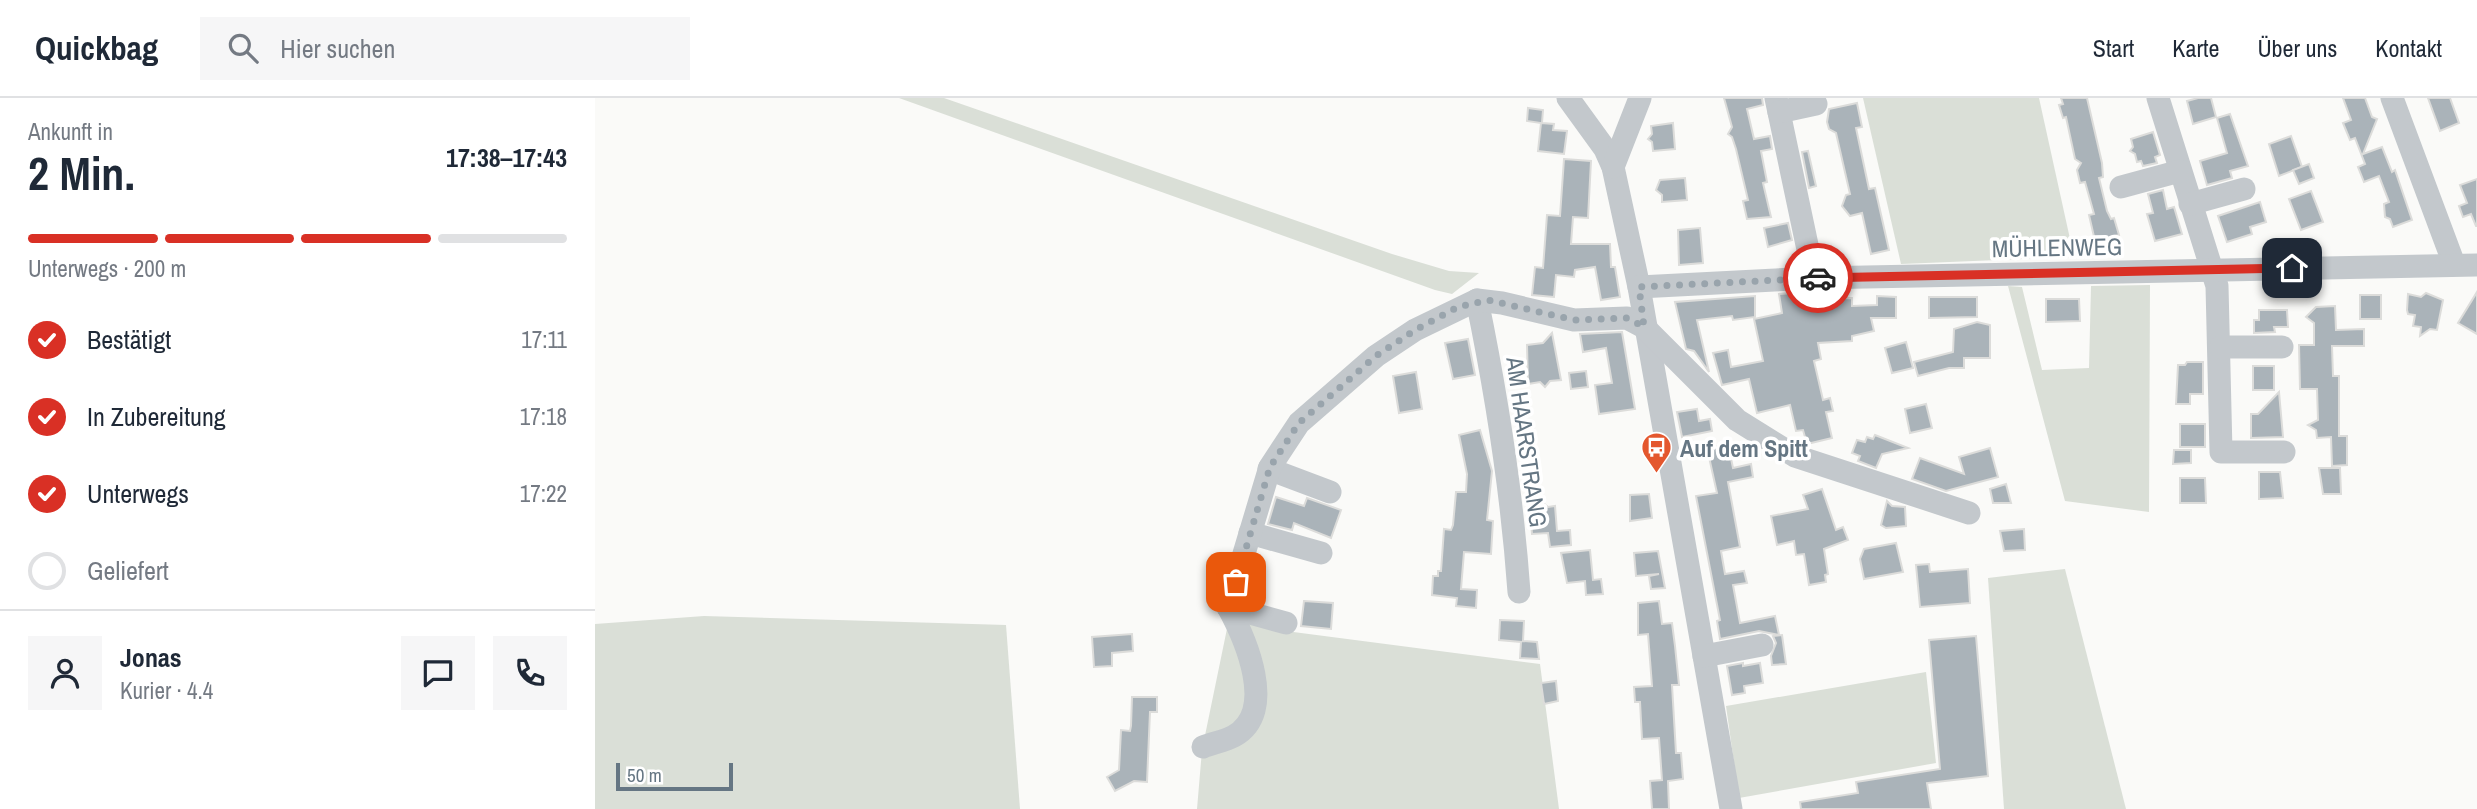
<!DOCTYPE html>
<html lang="de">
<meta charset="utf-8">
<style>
:root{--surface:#fff;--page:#f6f6f7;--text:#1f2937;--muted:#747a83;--line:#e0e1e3;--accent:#d93025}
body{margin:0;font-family:"Archivo Narrow",sans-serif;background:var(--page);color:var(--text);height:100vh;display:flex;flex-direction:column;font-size:26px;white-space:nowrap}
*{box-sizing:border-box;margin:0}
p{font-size:23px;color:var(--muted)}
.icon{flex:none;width:38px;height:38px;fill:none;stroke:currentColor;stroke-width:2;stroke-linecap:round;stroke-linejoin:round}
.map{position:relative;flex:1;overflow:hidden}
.details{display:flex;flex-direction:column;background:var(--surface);width:595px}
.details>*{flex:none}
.scale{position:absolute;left:21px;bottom:18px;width:117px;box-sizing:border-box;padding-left:7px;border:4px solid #657683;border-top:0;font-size:19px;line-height:24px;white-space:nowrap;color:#657683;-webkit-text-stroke:5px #fff;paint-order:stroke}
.pin{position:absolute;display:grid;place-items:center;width:60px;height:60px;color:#fff;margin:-30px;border-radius:14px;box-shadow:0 4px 10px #0006}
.courier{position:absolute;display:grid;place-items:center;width:70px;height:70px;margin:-35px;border:5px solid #d93025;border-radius:50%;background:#fff;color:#222;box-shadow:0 2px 9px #0007}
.summary em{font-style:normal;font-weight:700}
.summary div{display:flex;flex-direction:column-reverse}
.summary{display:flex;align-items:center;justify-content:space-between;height:119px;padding:0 28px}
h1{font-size:46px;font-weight:700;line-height:52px}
.bar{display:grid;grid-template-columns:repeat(4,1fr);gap:10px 7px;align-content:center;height:84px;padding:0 28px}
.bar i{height:9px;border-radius:5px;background:var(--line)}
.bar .current{background:var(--accent)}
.bar p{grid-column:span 4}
.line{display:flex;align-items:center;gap:18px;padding:0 28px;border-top:2px solid var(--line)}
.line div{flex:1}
.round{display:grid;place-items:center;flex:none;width:74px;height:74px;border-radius:0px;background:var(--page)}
ol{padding:0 28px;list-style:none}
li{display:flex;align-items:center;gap:21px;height:77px}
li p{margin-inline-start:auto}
li .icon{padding:7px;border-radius:50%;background:var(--accent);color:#fff;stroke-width:4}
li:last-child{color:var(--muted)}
li i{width:38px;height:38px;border:4px solid var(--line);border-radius:50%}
header{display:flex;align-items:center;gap:42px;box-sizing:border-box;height:98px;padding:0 35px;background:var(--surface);border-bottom:2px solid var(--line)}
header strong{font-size:33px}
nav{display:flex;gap:38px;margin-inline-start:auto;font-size:24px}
.search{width:490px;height:63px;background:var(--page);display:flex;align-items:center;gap:18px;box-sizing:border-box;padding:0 24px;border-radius:0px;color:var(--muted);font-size:26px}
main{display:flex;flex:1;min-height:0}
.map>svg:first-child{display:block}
.green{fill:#dadfd7}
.building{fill:#aab3b9;stroke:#dcdcda;stroke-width:2}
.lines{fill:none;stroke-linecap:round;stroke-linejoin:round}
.minor{stroke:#c3c8cc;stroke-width:23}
.done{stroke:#99a4ac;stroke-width:7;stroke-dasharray:0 12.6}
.route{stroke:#d93025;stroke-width:9}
.labels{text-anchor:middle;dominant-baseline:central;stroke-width:7;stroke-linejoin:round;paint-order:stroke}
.street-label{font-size:24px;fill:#657683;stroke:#fff}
.poi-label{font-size:24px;font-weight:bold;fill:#657683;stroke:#fff;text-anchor:start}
</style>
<header>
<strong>Quickbag</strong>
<div class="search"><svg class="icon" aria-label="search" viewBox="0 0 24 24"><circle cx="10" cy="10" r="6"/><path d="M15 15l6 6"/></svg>Hier suchen</div>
<nav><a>Start</a><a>Karte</a><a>Über uns</a><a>Kontakt</a></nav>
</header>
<main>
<section class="details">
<div class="summary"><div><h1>2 Min.</h1><p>Ankunft in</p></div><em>17:38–17:43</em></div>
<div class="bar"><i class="current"></i><i class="current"></i><i class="current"></i><i></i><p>Unterwegs · 200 m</p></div>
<ol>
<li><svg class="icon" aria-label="check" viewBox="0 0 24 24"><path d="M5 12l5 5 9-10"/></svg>Bestätigt<p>17:11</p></li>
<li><svg class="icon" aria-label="check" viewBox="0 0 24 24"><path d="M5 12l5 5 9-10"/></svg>In Zubereitung<p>17:18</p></li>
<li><svg class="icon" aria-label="check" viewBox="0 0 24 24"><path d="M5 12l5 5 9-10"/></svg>Unterwegs<p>17:22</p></li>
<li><i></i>Geliefert</li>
</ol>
<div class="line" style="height:126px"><a class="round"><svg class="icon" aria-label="person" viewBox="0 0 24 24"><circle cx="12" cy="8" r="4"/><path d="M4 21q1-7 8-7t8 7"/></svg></a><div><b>Jonas</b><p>Kurier · 4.4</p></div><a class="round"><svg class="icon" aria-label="chat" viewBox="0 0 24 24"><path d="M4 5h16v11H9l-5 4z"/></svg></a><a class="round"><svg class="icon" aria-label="phone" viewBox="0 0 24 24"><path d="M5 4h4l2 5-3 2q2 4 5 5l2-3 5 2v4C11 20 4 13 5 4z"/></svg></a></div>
</section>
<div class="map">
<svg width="1882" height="711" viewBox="0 0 1882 711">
<rect width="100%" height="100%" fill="#fafaf8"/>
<g class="green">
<path d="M304,0h45l448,156 57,17 30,2 -27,21 -17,-4z"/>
<path d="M1268,0h176l35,159 -173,7z"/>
<path d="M1555,187l-1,227 -84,-11 -57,-215 14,1 20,83 47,-2 2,-82z"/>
<path d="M1470,471l61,240h-122l-16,-231z"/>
<path d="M109,518l302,9 14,184h-425v-185z"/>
<path d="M634,521l49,11 262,34 19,145h-362l5,-59z"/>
<path d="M1331,574l10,91 -197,35 -13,-92z"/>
</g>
<g class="building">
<path d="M1129,0h38l1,7 -16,4 7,30 16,-3 2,13 -11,2 6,31 -4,1 8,34 -24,2 -4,-18 5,-1 -12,-51 -4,-12 -4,-3 4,-7z"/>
<path d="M1466,0h26l15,65 1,14 -4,1 8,33 4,8 3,-1 5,17 -24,6 -6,-26 5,-1 -9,-32 -5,1 -3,-13 4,-7 -6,-4 -9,-42 -3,1 -4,-13 4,-1z"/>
<path d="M1603,0h13l5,19 -23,7 -6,-23z"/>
<path d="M1748,0h22l7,19 5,2 -14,35 19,-7 10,25 3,-2 17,50 -19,7 -3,-8 -5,-2 -1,-13 5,-2 -10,-26 -15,6 -6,-15 7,-3 -10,-26 -5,2 -7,-17 8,-3z"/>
<path d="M1833,0h22l9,25 -19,8z"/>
<path d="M1262,5l5,24 -6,1 13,61 6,-1 14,62 -18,4 -9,-41 -12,3 -8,-10 4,-11 4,-1 -14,-61 -7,-4 -2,-7 2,-13z"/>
<path d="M933,10l15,2 -1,13 12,1 -1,6 14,1 -3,23 -26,-3 3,-28 -14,-2z"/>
<path d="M1635,16l18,52 -18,5 2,7 -25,7 -7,-24 27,-8 -10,-35z"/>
<path d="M1078,25l2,26 -22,2 -1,-9 -4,-3 4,-5 -1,-8z"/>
<path d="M1558,34l7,23 -5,2 2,6 -14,3 -2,-5 -4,1 -2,-8 -5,-3 3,-4 -2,-8z"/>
<path d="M1696,38l11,31 -23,9 -10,-32z"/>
<path d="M1213,53l8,35 -7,2 -7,-36z"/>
<path d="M969,61l27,2 -3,57 -15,-1 -2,27h39l1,23h4l5,30 -19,3 -6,-33 -20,3 -1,7 -18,-2 -2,22 -22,-2 3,-28 8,1 4,-53 13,1z"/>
<path d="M1714,66l5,14 -15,6 -6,-14z"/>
<path d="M1090,80l2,22 -25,2v-7l-6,-5 4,-10z"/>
<path d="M1882,81v47h-1l-5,-12 -8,3 -4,-11 8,-3 -7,-18z"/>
<path d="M1568,92l4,19 7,-2 8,27 -27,7 -8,-27 6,-1 -5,-19z"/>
<path d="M1716,93l12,31 -22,8 -12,-31z"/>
<path d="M1665,104l6,20 -16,5 2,7 -25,8 -9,-26z"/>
<path d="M1193,125l4,17 -24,7 -4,-19z"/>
<path d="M1105,130l3,35 -24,2 -1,-35z"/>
<path d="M1211,194l2,7 44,-1v8l25,-1v-9l19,1v21h-25l3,13 -22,5v5l-34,2 3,16 -7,2 9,39 7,-2 3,13 -7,1 6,26 -25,6 -4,-14 -7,1 -6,-26 -33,8 -8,-34 -27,6 -9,-32 15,-3 3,17 32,-6 -9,-42 28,-6 -3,-19z"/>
<path d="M1882,194v42l-19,-11z"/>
<path d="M1831,195l17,7 -6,30 -7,-1 -10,7 1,-9 -8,-1 2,-11 -7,-1 -1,-4 1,-16 13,3z"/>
<rect x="1765" y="197" width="21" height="24"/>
<path d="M1160,198v21l-22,3 -1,-4 -35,4 12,52 -15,-21 -8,-2 -11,-47z"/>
<path d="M1334,199h48v20l-48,1z"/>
<path d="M1451,201h33l1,22 -34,1z"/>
<path d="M1740,208l1,24 28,-1v17h-32l1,30h6v60h8v29l-15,1 -1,-29 -14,1 -1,-8 -8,-5 10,-5 -1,-31h-17l-1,-44h15v-22l-8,-6 10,-10z"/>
<path d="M1664,212h28l1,17h-14l1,5 -21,1v-13h5z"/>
<path d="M1382,224l13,3v33h-26v10h-15l-31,8 -4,-14 39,-10 1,-23z"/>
<path d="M1027,234l13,77 -36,5 -4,-29 17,-2 -6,-35 -23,4 -3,-18z"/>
<path d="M957,235l9,47 -11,1 -5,6 -5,-5 -12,2 -1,-39 16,-2z"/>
<path d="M873,241l7,36 -22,4 -8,-36z"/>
<path d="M1311,244l7,26 -21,5 -7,-25z"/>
<path d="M1592,264h16v32h-13v10h-14l2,-39h7z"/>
<rect x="1658" y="268" width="21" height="24"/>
<path d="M991,273l2,16 -17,2 -2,-16z"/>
<path d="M821,274l6,37 -23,4 -6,-37z"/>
<path d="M1684,294l4,45 -32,1v-24h7z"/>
<path d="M1331,306l6,24 -22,5 -5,-24z"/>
<path d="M1102,311l2,12 11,-2 2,12 -30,6 -5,-25z"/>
<rect x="1585" y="326" width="25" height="23"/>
<path d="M885,332l12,41 -5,49 6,1 -2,33 -27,-2 -3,37 16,1 -1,18 -20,-2 1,-8 -25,-3 1,-19h5v-5h3l3,-42 7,1 2,-5 3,-33h10l1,-18 -8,-39z"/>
<path d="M1280,337l33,13 -26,6 -6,14 -18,-7 2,-5 -8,-3 5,-13 8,2 2,-5 6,2z"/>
<path d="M1133,346l5,24 18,-4 2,13 -25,5 12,65 -19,4 4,23 19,-3 3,12 -14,2 7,38 35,-7 4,19 -20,-4 -39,8 -3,-18 3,-1 -24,-124 21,-3 -10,-45z"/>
<path d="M1395,350l8,29 -52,14 -34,-12 8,-21 44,16 -5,-17z"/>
<path d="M1579,352h17v13l-18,1z"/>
<path d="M1724,370h21l1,26h-18z"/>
<path d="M1664,374h21l3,26 -24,1z"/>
<path d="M1585,380h25l1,25h-26z"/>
<path d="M1411,386l5,19h-18l-3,-14z"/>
<path d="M1227,391l14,41 7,-3 5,13 -24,9 4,25 -3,1 1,7 -17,3 -5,-31 -8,1 -2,-14 -17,4 -6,-29 37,-7 -5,-14z"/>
<path d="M1054,396l3,24 -22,3v-26z"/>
<path d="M681,399l28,9 3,-8 34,12 -10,28 -37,-15 -2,7 -24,-6z"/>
<path d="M1292,403l5,5 13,1 1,19 -20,2 -5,-3z"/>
<path d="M947,404l6,5 7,-1 2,25 13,-1 1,15 -21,2 -2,-14 -16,1 -2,-25 7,-1z"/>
<path d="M1429,431l1,21 -21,1 -4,-20z"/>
<path d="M1301,445l7,29 -39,7 -4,-20 4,-10z"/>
<path d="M995,452l3,30 8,-1 2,15 -17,1 -1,-14 -18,2 -6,-30z"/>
<path d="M1063,453l7,37 -14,1 -2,-13 10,-2 -23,2 -2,-23z"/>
<path d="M1334,466l1,8 38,-3 2,34 -50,4 -4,-42z"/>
<path d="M709,503l29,2 -2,26 -30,-3z"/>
<path d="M1064,503l3,23 10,-1 3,23 4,39h-7l4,68h5l2,26 -15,2 1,28h-17l-2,-28 12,-1 -3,-42 -17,1 -2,-37h-5l-1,-15 18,-1 -4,-52 -10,1v-32z"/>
<path d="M905,522l24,1 -1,20 14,1 2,17 -19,-1 1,-16 -22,-2z"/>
<path d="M537,536l1,17 -21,2v13l-18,1 -2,-30z"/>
<path d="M1187,537l4,29 -14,1 -1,-9 5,-13 -3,-7z"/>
<path d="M1381,538l12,140 -61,7 4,26h-130l-1,-7 58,-9 -2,-11 84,-13 -11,-129z"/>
<path d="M1148,565v3l17,-3 3,20 -19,3 1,7 -13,2 -5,-29z"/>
<path d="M961,583l2,20 -14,3 -3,-21z"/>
<path d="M537,599h25v15h-7l-3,70 -13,-1 -19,10 -8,-14 12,-7 2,-40 9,1 1,-5z"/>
</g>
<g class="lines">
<g class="minor">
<path d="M973,0l37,51 8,18 26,120 92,522"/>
<path d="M1181,0l38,180"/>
<path d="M1563,0l59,188 4,166h63"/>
<path d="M1797,0l62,166"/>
<path d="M1184,14l37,-8"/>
<path d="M1018,69l27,-69"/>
<path d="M1526,89l59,-16"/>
<path d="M1595,106l54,-15"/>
<path d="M1044,189l175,-9 663,-13"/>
<path d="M882,202c20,97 35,193 42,292"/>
<path d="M1626,249h61"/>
<path d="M674,371l61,23"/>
<path d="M655,435l71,20"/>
<path d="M633,509l42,-140 29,-44 77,-67 39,-26 62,-30 25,3 72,17 53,-2 17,9 93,93 58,36 174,57"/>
<path d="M633,509l58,16"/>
<path d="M1109,558l58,-11"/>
<path d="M608,649c10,-4 22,-6 31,-11 44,-24 11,-98 -6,-129"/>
</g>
</g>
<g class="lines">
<path class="done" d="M641,484l34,-115 29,-44 77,-67 39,-26 43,-23 30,-7 86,20 53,-2 17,9 -5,-40 179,-9"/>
<path class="route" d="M1223,180l474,-10"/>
</g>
<defs>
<symbol id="bus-pin" viewBox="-11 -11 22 30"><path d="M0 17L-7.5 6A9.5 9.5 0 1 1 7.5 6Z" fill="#e4572e" stroke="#fff"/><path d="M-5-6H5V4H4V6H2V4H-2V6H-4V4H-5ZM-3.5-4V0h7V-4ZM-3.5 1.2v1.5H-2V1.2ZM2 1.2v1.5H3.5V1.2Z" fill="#fff"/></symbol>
</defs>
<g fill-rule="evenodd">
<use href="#bus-pin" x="1044" y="332" width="35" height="47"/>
</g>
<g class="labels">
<g class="street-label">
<text transform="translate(1462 149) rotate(-1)">MÜHLENWEG</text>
<text transform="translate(932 344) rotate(82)">AM HAARSTRANG</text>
</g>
<g class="poi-label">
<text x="1085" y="350">Auf dem Spitt</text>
</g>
</g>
</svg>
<div class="scale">50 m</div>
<div class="pin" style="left:641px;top:484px;background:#ea580c"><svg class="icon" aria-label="bag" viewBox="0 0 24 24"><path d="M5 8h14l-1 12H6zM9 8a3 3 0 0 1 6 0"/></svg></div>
<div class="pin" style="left:1697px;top:170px;background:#1f2937"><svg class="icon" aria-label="home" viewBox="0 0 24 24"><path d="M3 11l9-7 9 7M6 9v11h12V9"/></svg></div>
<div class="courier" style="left:1223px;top:180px"><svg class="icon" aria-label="car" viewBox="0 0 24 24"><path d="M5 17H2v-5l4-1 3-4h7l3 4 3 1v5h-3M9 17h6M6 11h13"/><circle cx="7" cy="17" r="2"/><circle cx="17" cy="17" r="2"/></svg></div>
</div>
</main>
